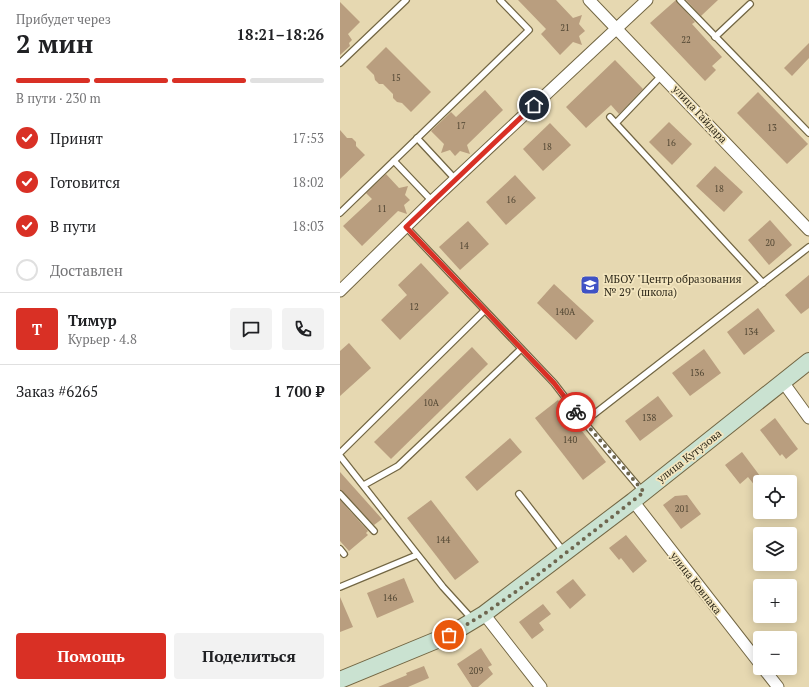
<!DOCTYPE html>
<html lang="ru">
<meta charset="utf-8">
<style>
:root{--surface:#fff;--page:#f2f2f2;--text:#202124;--muted:#757577;--line:#e0e0e0;--accent:#d93025}
body{margin:0;font-family:"PT Serif",serif;background:var(--page);color:var(--text);height:100vh;display:flex;flex-direction:column;font-size:15px;white-space:nowrap}
*{box-sizing:border-box;margin:0}
p{font-size:13px;color:var(--muted)}
.icon{flex:none;width:22px;height:22px;fill:none;stroke:currentColor;stroke-width:2;stroke-linecap:round;stroke-linejoin:round}
.map{position:relative;flex:1;overflow:hidden}
.side{display:flex;flex-direction:column;background:var(--surface);width:340px}
.side>*{flex:none}
.buttons{position:absolute;left:413px;top:475px;display:grid;gap:8px}
.buttons a{display:grid;place-items:center;width:44px;height:44px;border-radius:4px;background:var(--surface);box-shadow:0 2px 10px #0003;font-size:20px}
.pin{position:absolute;display:grid;place-items:center;width:34px;height:34px;color:#fff;margin:-17px;border:2px solid #fff;border-radius:50%;box-shadow:0 1px 4px #0007}
.courier{position:absolute;display:grid;place-items:center;width:40px;height:40px;margin:-20px;border:3px solid #d93025;border-radius:50%;background:#fff;color:#222;box-shadow:0 1px 5px #0007}
.summary em{font-style:normal;font-weight:700}
.summary div{display:flex;flex-direction:column-reverse}
.summary{display:flex;align-items:center;justify-content:space-between;height:68px;padding:0 16px}
h1{font-size:26px;font-weight:700;line-height:30px}
.bar{display:grid;grid-template-columns:repeat(4,1fr);gap:6px 4px;align-content:center;height:48px;padding:0 16px}
.bar i{height:5px;border-radius:3px;background:var(--line)}
.bar .on{background:var(--accent)}
.bar p{grid-column:span 4}
.line{display:flex;align-items:center;gap:10px;padding:0 16px;border-top:1px solid var(--line)}
.line div{flex:1}
.round{display:grid;place-items:center;flex:none;width:42px;height:42px;border-radius:4px;background:var(--page)}
ol{padding:0 16px;list-style:none}
li{display:flex;align-items:center;gap:12px;height:44px}
li p{margin-inline-start:auto}
li .icon{padding:4px;border-radius:50%;background:var(--accent);color:#fff;stroke-width:4}
li:last-child{color:var(--muted)}
li i{width:22px;height:22px;border:2px solid var(--line);border-radius:50%}
.action{display:flex;gap:8px;margin-top:auto;padding:8px 16px}
.action a{flex:1;height:46px;border-radius:4px;background:var(--accent);color:#fff;font-size:16px;font-weight:700;line-height:46px;text-align:center}
.action a+a{background:var(--page);color:var(--text)}
main{display:flex;flex:1;min-height:0}
.map>svg:first-child{display:block}
.building{fill:#b99e7f}
.lines{fill:none;stroke-linecap:round;stroke-linejoin:round}
.lane-casing{stroke:#726643;stroke-width:8}
.street-casing{stroke:#726643;stroke-width:13}
.secondary-casing{stroke:#726643;stroke-width:18}
.lane{stroke:#fff;stroke-width:5.5}
.street{stroke:#fff;stroke-width:11}
.secondary{stroke:#cae2d1;stroke-width:16}
.done{stroke:#6e664f;stroke-width:4;stroke-dasharray:0 7.2}
.route{stroke:#d93025;stroke-width:5}
.labels{text-anchor:middle;dominant-baseline:central;stroke-width:3.5;stroke-linejoin:round;paint-order:stroke}
.number-label{font-size:9px;fill:#514633}
.street-label{font-size:11px;fill:#2e291a;stroke:#f3e5be}
.poi-label{font-size:11px;fill:#2e291a;stroke:#f3e5be;text-anchor:start}
</style>
<main>
<section class="side">
<div class="summary"><div><h1>2 мин</h1><p>Прибудет через</p></div><em>18:21–18:26</em></div>
<div class="bar"><i class="on"></i><i class="on"></i><i class="on"></i><i></i><p>В пути · 230 m</p></div>
<ol>
<li><svg class="icon" aria-label="check" viewBox="0 0 24 24"><path d="M5 12l5 5 9-10"/></svg>Принят<p>17:53</p></li>
<li><svg class="icon" aria-label="check" viewBox="0 0 24 24"><path d="M5 12l5 5 9-10"/></svg>Готовится<p>18:02</p></li>
<li><svg class="icon" aria-label="check" viewBox="0 0 24 24"><path d="M5 12l5 5 9-10"/></svg>В пути<p>18:03</p></li>
<li><i></i>Доставлен</li>
</ol>
<div class="line" style="height:72px"><b class="round" style="background:var(--accent);color:#fff">Т</b><div><b>Тимур</b><p>Курьер · 4.8</p></div><a class="round"><svg class="icon" aria-label="chat" viewBox="0 0 24 24"><path d="M4 5h16v11H9l-5 4z"/></svg></a><a class="round"><svg class="icon" aria-label="phone" viewBox="0 0 24 24"><path d="M5 4h4l2 5-3 2q2 4 5 5l2-3 5 2v4C11 20 4 13 5 4z"/></svg></a></div>
<div class="line" style="height:52px"><div>Заказ #6265</div><b>1 700 ₽</b></div>
<div class="action"><a>Помощь</a><a>Поделиться</a></div>
</section>
<div class="map">
<svg width="469" height="687" viewBox="0 0 469 687">
<rect width="100%" height="100%" fill="#e6d8b1"/>
<g class="building">
<path d="M178,0h38l17,18 9,-3 -3,9 6,7 -6,5 3,9 -9,-3 -13,13 -19,-21 5,-5z"/>
<path d="M336,0l19,22 -3,2 30,33 -10,9 4,4 -11,11 -55,-58z"/>
<path d="M346,0h32l-17,16z"/>
<path d="M0,2l20,20 -12,12 4,6 -3,3 1,3 -10,9z"/>
<path d="M469,43v15l-17,18 -8,-8z"/>
<path d="M46,47l45,45 -20,20 -9,-9 -5,-1 -4,-4v-4l-10,-10h-4l-4,-4 -1,-5 -8,-8z"/>
<path d="M275,60l28,29 -24,25 -8,-9 -25,23 -20,-21z"/>
<path d="M145,90l18,20 -36,35 3,9 -10,-3 -5,5 -5,-6 -9,3 3,-9 -13,-13 20,-19 5,5z"/>
<path d="M418,92l50,52 -21,20 -50,-51z"/>
<path d="M329,122l23,22 -20,21 -23,-23z"/>
<path d="M210,123l21,22 -28,26 -20,-22z"/>
<path d="M0,130l7,8h5l4,4v4l9,9 -25,24z"/>
<path d="M375,166l28,26 -19,20 -28,-26z"/>
<path d="M46,174l13,14 9,-2 -3,9 5,5 -6,5 3,9 -9,-3 -36,35 -19,-20 29,-27 -6,-6z"/>
<path d="M175,175l21,23 -30,27 -20,-23z"/>
<path d="M430,220l22,25 -23,20 -21,-25z"/>
<path d="M128,221l21,23 -29,26 -21,-23z"/>
<path d="M81,263l28,30 -49,47 -19,-20 26,-25 -9,-10z"/>
<path d="M469,275v33l-8,6 -16,-19z"/>
<path d="M214,284l40,37 -18,19 -39,-37z"/>
<path d="M418,308l17,23 -31,24 -17,-23z"/>
<path d="M9,343l22,25 -31,28v-45z"/>
<path d="M132,347l16,17 -97,95 -17,-17z"/>
<path d="M364,349l17,24 -31,23 -18,-23z"/>
<path d="M318,396l15,20 -33,25 -15,-20z"/>
<path d="M218,400l48,62 -23,18 -48,-62z"/>
<path d="M435,418l23,31 -12,10 -4,-5 -2,2 -20,-26z"/>
<path d="M170,438l12,14 -45,39 -12,-14z"/>
<path d="M402,452l18,24v16l-12,-15 -8,7 -15,-19z"/>
<path d="M0,472l42,47 -8,6 -34,-35z"/>
<path d="M347,495l14,19 -20,15 -18,-24 12,-9z"/>
<path d="M0,500l28,31 -2,2 2,2 -19,16 -9,-10z"/>
<path d="M91,500l48,62 -24,18 -48,-62z"/>
<path d="M286,535l21,26 -14,12 -12,-15 -2,2 -10,-12z"/>
<path d="M64,578l10,24 -37,16 -10,-25z"/>
<path d="M233,579l13,16 -16,14 -14,-17z"/>
<path d="M0,597l13,30 -13,5z"/>
<path d="M203,604l8,10 -12,9 5,7 -12,9 -13,-17z"/>
<path d="M141,648l11,17 -4,2 5,7 -15,13h-6l-15,-23z"/>
<path d="M84,666l5,12 -21,9h-30l29,-12 -1,-2z"/>
</g>
<g class="lines">
<defs>
<g id="lane">
<path d="M340,0l129,133"/>
<path d="M375,37l35,-33"/>
<path d="M0,63l66,-63"/>
<path d="M270,117l153,166"/>
<path d="M276,123l46,-48"/>
<path d="M77,138l38,41"/>
<path d="M54,161l38,40"/>
<path d="M0,213l189,-183 -29,-30"/>
<path d="M66,227l148,156 30,39 59,70"/>
<path d="M244,422l225,-175"/>
<path d="M0,453l144,-142"/>
<path d="M0,456l103,131 30,33"/>
<path d="M24,485l34,-19 123,-117"/>
<path d="M0,494l34,37"/>
<path d="M179,494l45,58"/>
<path d="M0,549l4,5"/>
<path d="M0,587l77,-32"/>
</g>
<g id="street">
<path d="M249,0l220,230"/>
<path d="M0,291l92,-90 215,-201"/>
<path d="M443,382l26,36"/>
<path d="M293,501l127,163"/>
<path d="M144,614l57,73"/>
<path d="M423,668l15,19"/>
</g>
<path id="secondary" d="M0,680l109,-45 35,-21 149,-113 176,-140"/>
</defs>
<use href="#lane" class="lane-casing"/>
<use href="#street" class="street-casing"/>
<use href="#secondary" class="secondary-casing"/>
<use href="#lane" class="lane"/>
<use href="#street" class="street"/>
<use href="#secondary" class="secondary"/>
</g>
<g class="lines">
<path class="done" d="M109,635l35,-21 37,-26 123,-96 -68,-80"/>
<path class="route" d="M194,105l-128,122 148,156 22,29"/>
</g>
<defs>
<symbol id="school-square" viewBox="-11 -11 22 22"><rect x="-9" y="-9" width="18" height="18" rx="4" fill="#3f52c5" stroke="#f3e5be"/><path d="M0-5L7-2L0 1L-7-2ZM-4 1L0 2.5L4 1V4Q0 6-4 4Z" fill="#fff"/></symbol>
</defs>
<g fill-rule="evenodd">
<use href="#school-square" x="239" y="274" width="22" height="22"/>
</g>
<g class="labels">
<g class="number-label">
<text x="225" y="28">21</text>
<text x="346" y="40">22</text>
<text x="56" y="78">15</text>
<text x="121" y="126">17</text>
<text x="432" y="128">13</text>
<text x="331" y="143">16</text>
<text x="207" y="147">18</text>
<text x="379" y="189">18</text>
<text x="171" y="200">16</text>
<text x="42" y="209">11</text>
<text x="430" y="243">20</text>
<text x="124" y="246">14</text>
<text x="74" y="307">12</text>
<text x="225" y="312">140А</text>
<text x="411" y="332">134</text>
<text x="357" y="373">136</text>
<text x="91" y="403">10А</text>
<text x="309" y="418">138</text>
<text x="230" y="440">140</text>
<text x="342" y="509">201</text>
<text x="103" y="540">144</text>
<text x="50" y="598">146</text>
<text x="136" y="671">209</text>
</g>
<g class="street-label">
<text transform="translate(360 114) rotate(47)">улица Гайдара</text>
<text transform="translate(349 456) rotate(-38)">улица Кутузова</text>
<text transform="translate(356 583) rotate(52)">улица Ковпака</text>
</g>
<g class="poi-label">
<text x="264" y="279">МБОУ "Центр образования<tspan x="264" dy="13">№ 29" (школа)</tspan></text>
</g>
</g>
</svg>
<div class="buttons">
<a><svg class="icon" aria-label="locate" viewBox="0 0 24 24"><circle cx="12" cy="12" r="6"/><path d="M12 2v4M12 18v4M2 12h4M18 12h4"/></svg></a>
<a><svg class="icon" aria-label="layers" viewBox="0 0 24 24"><path d="M12 4l9 5-9 5-9-5zM3 14l9 5 9-5"/></svg></a>
<a>+</a>
<a>−</a>
</div>
<div class="pin" style="left:109px;top:635px;background:#ea580c"><svg class="icon" aria-label="bag" viewBox="0 0 24 24"><path d="M5 8h14l-1 12H6zM9 8a3 3 0 0 1 6 0"/></svg></div>
<div class="pin" style="left:194px;top:105px;background:#1f2937"><svg class="icon" aria-label="home" viewBox="0 0 24 24"><path d="M3 11l9-7 9 7M6 9v11h12V9"/></svg></div>
<div class="courier" style="left:236px;top:412px"><svg class="icon" aria-label="bike" viewBox="0 0 24 24"><circle cx="6" cy="16" r="4"/><circle cx="18" cy="16" r="4"/><path d="M6 16l4-8h5l3 8M10 8l3 8H6M13 5h3"/></svg></div>
</div>
</main>
